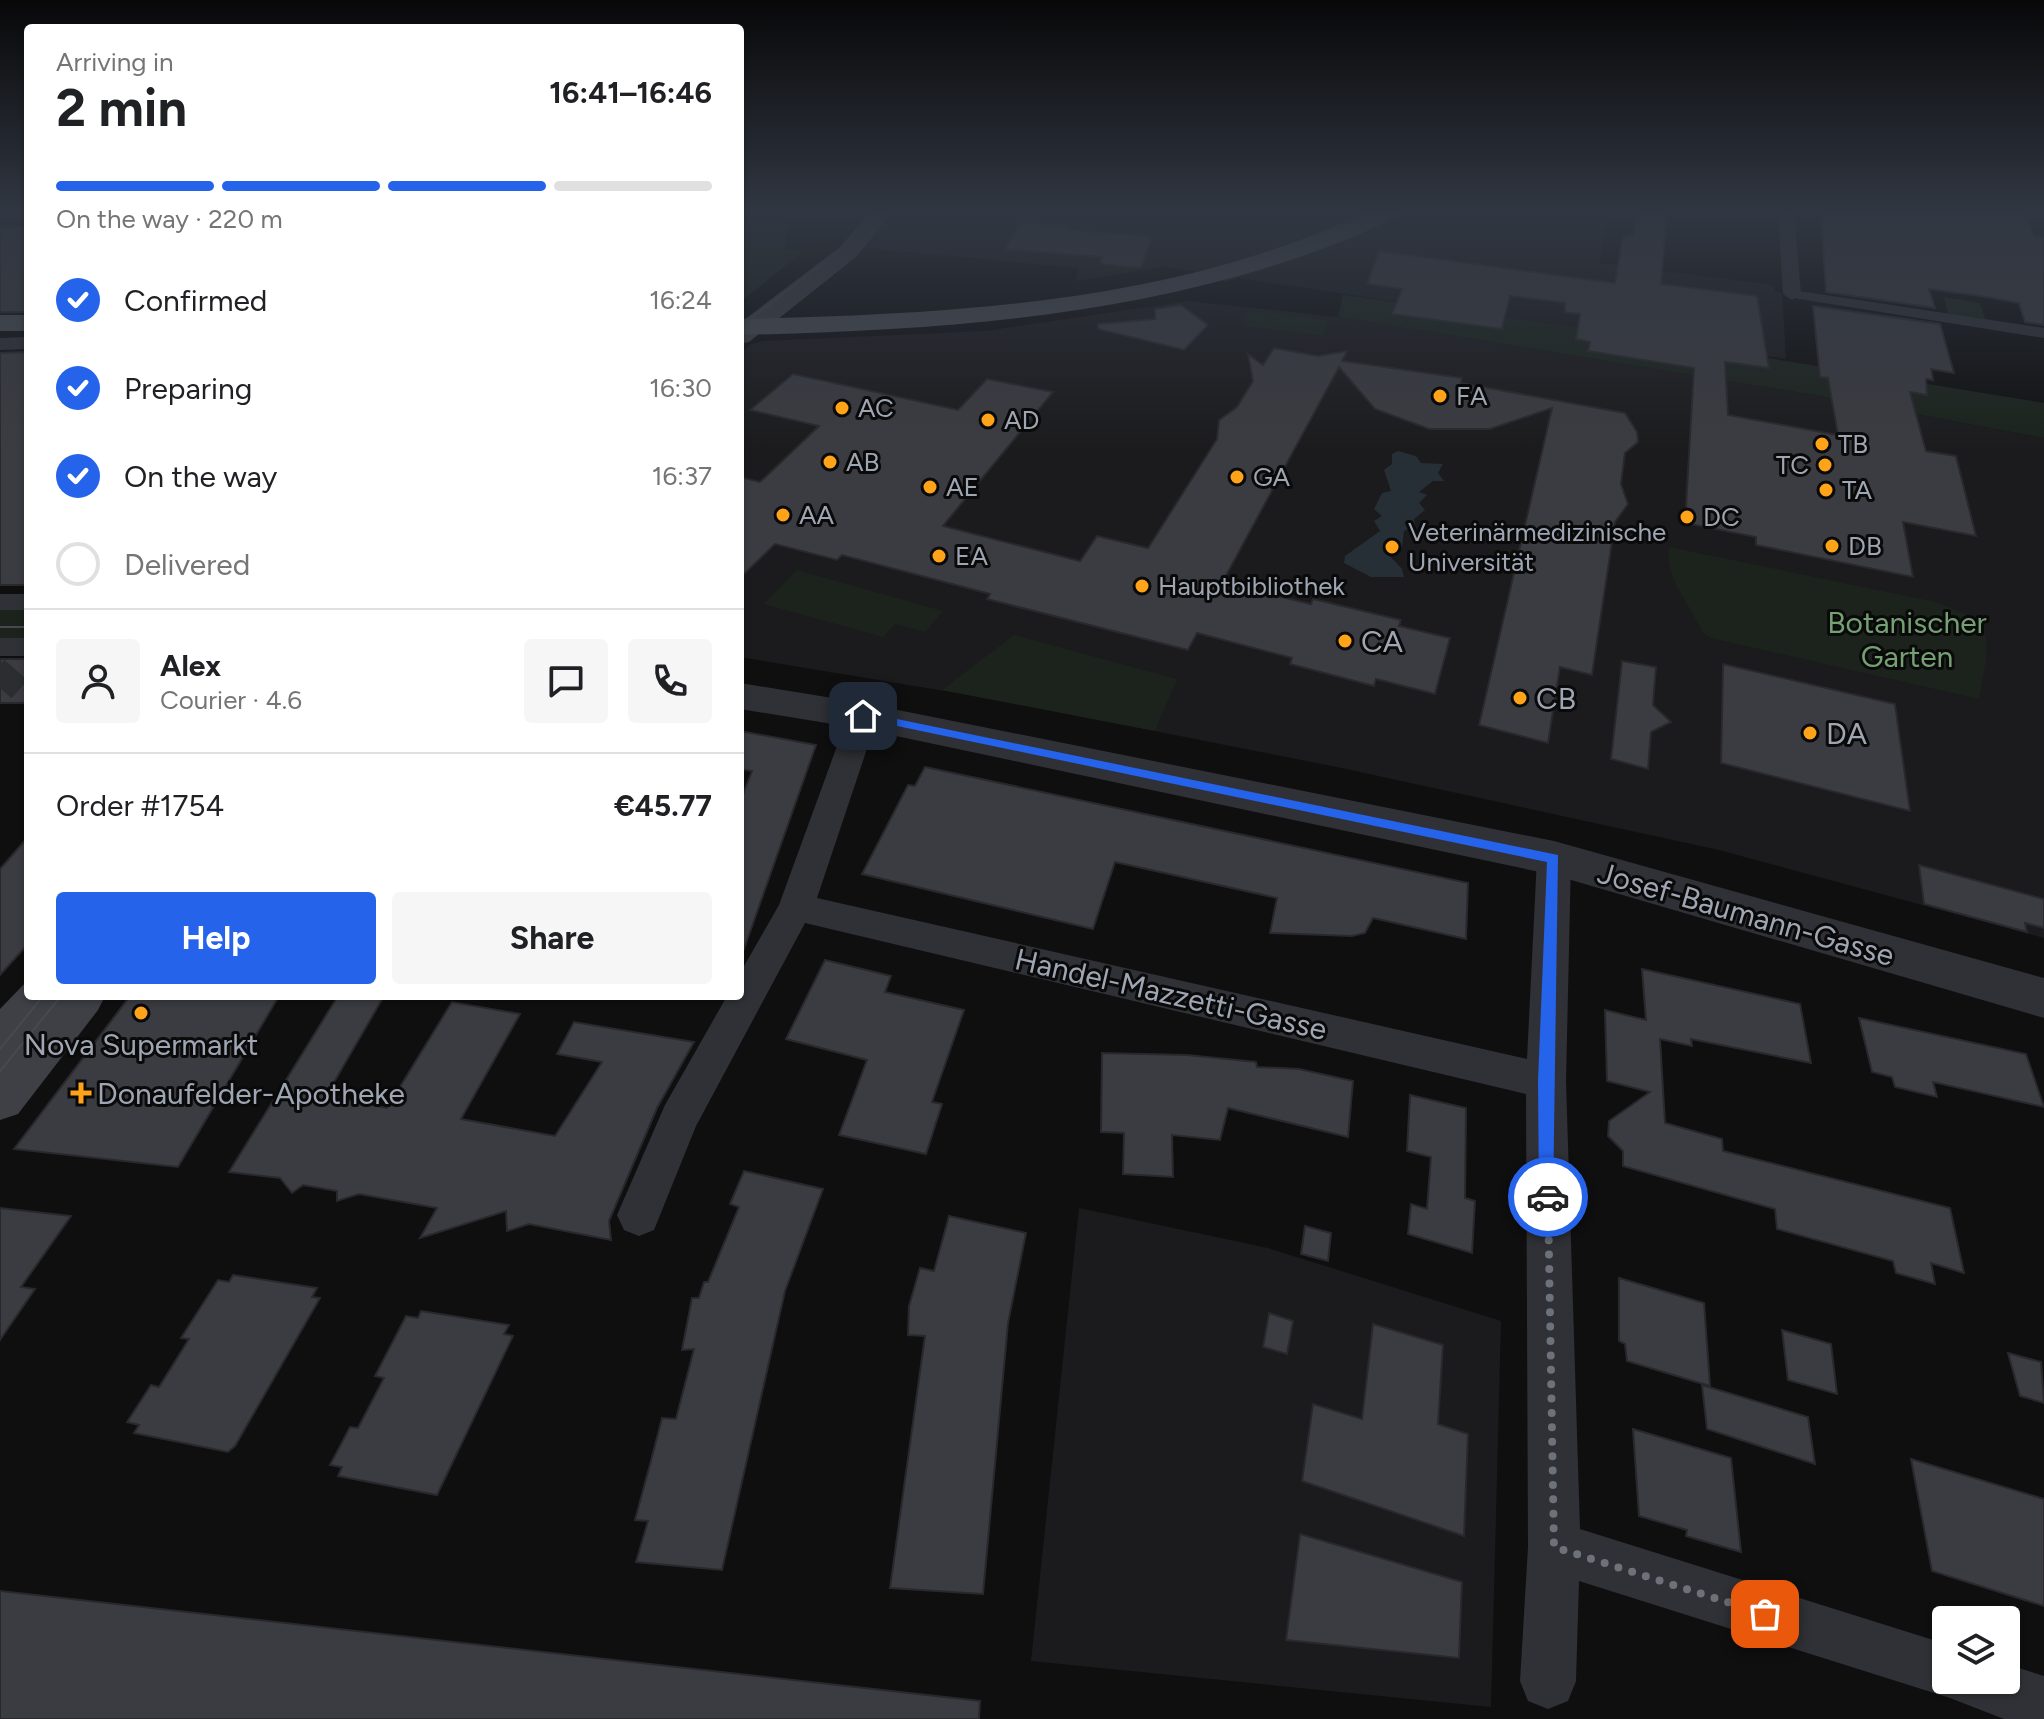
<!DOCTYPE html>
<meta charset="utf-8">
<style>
:root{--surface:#fff;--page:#f6f6f6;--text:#202124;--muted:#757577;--line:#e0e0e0;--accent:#2563eb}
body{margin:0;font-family:Figtree,sans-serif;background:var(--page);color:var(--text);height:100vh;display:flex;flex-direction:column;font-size:30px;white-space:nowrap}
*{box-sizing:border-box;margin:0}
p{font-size:26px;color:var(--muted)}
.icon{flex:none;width:44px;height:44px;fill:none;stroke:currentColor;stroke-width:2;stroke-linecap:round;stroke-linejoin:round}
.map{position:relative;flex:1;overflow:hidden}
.details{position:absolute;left:24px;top:24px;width:720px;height:976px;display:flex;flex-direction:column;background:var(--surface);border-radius:8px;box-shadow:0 2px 6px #0004}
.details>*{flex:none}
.tools{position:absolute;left:1932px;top:1606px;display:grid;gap:16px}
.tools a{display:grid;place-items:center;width:88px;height:88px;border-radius:8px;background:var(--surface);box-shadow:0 2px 6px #0004;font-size:40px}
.pin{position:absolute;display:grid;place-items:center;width:68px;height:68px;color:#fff;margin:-34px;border-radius:16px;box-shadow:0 4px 12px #0006}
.courier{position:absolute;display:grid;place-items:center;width:80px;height:80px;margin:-40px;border:6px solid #2563eb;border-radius:50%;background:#fff;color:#222;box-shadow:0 2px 10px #0007}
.headline em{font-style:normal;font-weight:700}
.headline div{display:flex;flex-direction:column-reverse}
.headline{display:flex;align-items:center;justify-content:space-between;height:136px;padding:0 32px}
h1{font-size:52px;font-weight:700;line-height:60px}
.bar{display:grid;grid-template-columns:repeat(4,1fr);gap:12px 8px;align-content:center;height:96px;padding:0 32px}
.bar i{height:10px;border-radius:6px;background:var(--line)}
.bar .selected{background:var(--accent)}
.bar p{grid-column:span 4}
.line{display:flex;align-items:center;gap:20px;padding:0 32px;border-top:2px solid var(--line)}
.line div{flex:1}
.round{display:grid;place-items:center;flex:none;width:84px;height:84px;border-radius:8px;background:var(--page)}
ol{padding:0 32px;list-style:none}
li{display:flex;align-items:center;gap:24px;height:88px}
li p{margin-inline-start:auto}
li .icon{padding:8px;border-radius:50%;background:var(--accent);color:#fff;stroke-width:4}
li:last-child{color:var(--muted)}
li i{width:44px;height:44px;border:4px solid var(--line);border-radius:50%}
.cta{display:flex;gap:16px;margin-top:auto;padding:16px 32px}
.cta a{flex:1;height:92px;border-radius:8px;background:var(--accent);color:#fff;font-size:32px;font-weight:700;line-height:92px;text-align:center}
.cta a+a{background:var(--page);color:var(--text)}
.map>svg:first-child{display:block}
.built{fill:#1b1b1d}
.green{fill:#1b231c}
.water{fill:#252f35}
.building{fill:#3b3c41;stroke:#29292d;stroke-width:2}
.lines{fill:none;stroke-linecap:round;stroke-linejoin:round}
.minor-tunnel{stroke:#2c2d31;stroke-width:31;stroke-dasharray:31 15;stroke-linecap:butt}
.pedestrian{fill:#303136;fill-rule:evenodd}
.minor{fill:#303136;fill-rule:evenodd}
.tertiary{fill:#303136;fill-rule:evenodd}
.secondary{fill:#3e4046;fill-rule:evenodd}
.primary{fill:#4b4e55;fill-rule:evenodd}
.tram{stroke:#47494f;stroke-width:2}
.route{fill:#2563eb}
.done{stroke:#6d717a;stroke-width:8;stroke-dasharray:0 14.4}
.poi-dot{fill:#ffa318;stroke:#0a0a0b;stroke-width:3}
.labels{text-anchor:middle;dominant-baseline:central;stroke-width:6;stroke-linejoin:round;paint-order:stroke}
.far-poi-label{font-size:26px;fill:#9fa6b3;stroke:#0a0a0b;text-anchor:start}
.park-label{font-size:30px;fill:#74a074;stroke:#0a0a0b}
.poi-label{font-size:30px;fill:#9fa6b3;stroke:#0a0a0b;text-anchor:start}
.street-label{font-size:30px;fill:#9fa6b3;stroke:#0a0a0b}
</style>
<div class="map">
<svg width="2044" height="1719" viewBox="0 0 2044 1719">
<rect width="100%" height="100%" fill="#0f0f10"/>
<g class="built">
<path d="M874,211h647l85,10 -6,42 173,22 1,6 8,2 4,66 -622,-92 -88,14 3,-13 -226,-21z"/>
<path d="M1188,301l150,16 476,78 230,43v500l-325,-88 -387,-84 -339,-67 -253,-42v-304l11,-9 12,-3 223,-10z"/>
<path d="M1079,1208l189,40 233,73 -10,386 -460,-46z"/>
</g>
<g class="green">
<path d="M740,211h46l1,38 16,3 -63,50z"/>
<path d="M1398,211h12l-87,41 -98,30 -6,-3 154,-54z"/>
<path d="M1343,295l253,35 448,73v35l-230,-43 -476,-78z"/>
<path d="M1944,297l36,6 6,19 -37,-5z"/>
<path d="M1249,310l79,10 -4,16 -81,-10z"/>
<path d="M1669,547l267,55c65,23 53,38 43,97l-268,-61 -8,-5c-11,-25 -40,-58 -34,-86z"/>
<path d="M797,570l146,41 -18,21 -30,-8 -12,13 -119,-33z"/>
<rect x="0" y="609" width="28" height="29"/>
<path d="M1014,635l163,44 -22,52 -213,-41z"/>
</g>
<path class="water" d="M1398,451l18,5 5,7 22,1 -5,9 6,8h-11l-14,11 8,3 -8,8 6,7 -11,9 1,7 -11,5 -2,16 -18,3 18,19 2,8h-33l-27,-14 1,-7 35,-25 -6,-10 8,-5 -8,-7 8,-16 9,-2 -7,-21 8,-6v-10z"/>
<g class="building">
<path d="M1638,211h29l-6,73 96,12 12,72 -44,-6 3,53 110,20 -10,-57 -8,-1 -7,-71 127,18 14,49 -23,-4 2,11 -7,-1 1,16 -17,-3 16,59 30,5 20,80 -73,-14 10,55 -157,-32v-8l-71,-14 9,-155 -106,-17 2,-9 -14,-3 4,-25 -15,-2v-9l-55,-7 -8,33 -110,-15 10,-25 -35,-5 12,-33 236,32 8,-45 11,-3z"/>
<path d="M1821,211h202l11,25 10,2v87l-19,-3 -6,-19 -32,-6 -58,-8 6,19 -109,-16z"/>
<path d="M1020,222l51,4 -1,4 82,6 -11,32 -41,-4 2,-7 -97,-8z"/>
<path d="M28,226v86h-28v-85z"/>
<path d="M1181,305l27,20 -24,25 -86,-21v-5l57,-5v-10z"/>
<path d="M1274,348l44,8 29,-5 -5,10 120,17 -1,5 164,30 12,19 1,10 -13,11 -4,31 7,20 -13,18 -23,153 -32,-8 -12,76 -69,-18 73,-317 -62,21h-61l-54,-20 -36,-42 -117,216 89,21 2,-5 88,21 -2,6 51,12 -15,56 -59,-15 -2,7 -84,-22 2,-6 -95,-25 -9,17 -201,-51 3,-5 -148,-39 -5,5 -62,-16 -35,34v-101l20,5 59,-56 -69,-16 43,-36 165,36 29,-31 66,13 -110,134 137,35 17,-25 51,12 69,-109 2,-19 18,-13 16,-26 -5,-27 15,11z"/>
<path d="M28,352v233h-28v-232z"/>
<rect x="0" y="659" width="28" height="44"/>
<path d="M1622,661l34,6 -3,38 18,17 -20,10 -3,37 -37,-10z"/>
<path d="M1723,664l172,40 15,107 -189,-48z"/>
<path d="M740,731l76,14 -72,204 -4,-1v-146l12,-31 -12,-2z"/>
<path d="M925,767l543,116 -2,56 -93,-21 -8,15 -13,3 -82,-3 7,-35 -162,-36 -22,67 -231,-55 46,-89 7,1z"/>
<path d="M28,837v107l-28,31v-106z"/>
<path d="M1919,865l125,34v29l-19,-5 2,9 -103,-28z"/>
<path d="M825,960l66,16 -6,16 79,18 -32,92 10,2 -16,50 -87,-19 28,-75 -81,-21z"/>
<path d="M1642,969l158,35 11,59 -120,-24 1,7 -32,-7 5,84 57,16 1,12 227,57 14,65 -33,-10 4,21 -39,-11 -3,-12 -116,-32 -2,-20 -152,-43v-15l-15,-15 1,-15 41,-29 -43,-11 -2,-71 41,10z"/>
<path d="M130,996h149l-101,171 -164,-18z"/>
<path d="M338,996h46l-58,100 61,12 65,-106 68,12 -59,105 94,17 47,-74 -45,-8 17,-32 120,20 -37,66 -48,113 2,19 -82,-16 -22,7 -1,-20 -86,27 17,-30 -78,-14 -22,7v-10l-34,-6 -11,8 -12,-15 -51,-6z"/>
<path d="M1859,1018l167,36 18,53 -111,-25 4,15 -42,-10 -3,-10 -20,-5z"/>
<path d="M1102,1053l85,2 69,7 1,5 42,2 54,12 -5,56 -120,-29 -8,32 -48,-5 1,42 -50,-3 1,-41 -23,-1z"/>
<path d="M1410,1095l56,13 -1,90 10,3 -3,52 -64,-19 3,-30 16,5 4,-52 -24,-6z"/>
<path d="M744,1171l79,18 -38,102 -63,279 -86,-8 12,-41 -13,-1 17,-63 10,-39 14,1 18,-70 -12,1 10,-52h7l5,-16h4l31,-75 -9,-3z"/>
<path d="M0,1208l71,8 -50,71 14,2 -35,51z"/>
<path d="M949,1216l77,17 -18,90 -25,271 -93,-6 35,-252 -17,-1 1,-29 11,-38 14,3z"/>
<path d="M1305,1226l26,7 -3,28 -27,-7z"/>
<path d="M233,1275l84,13 -5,9 8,1 -85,148 -7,6 -94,-19 5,-8 -12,-3 24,-37 8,2 30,-48 -8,-1 37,-58 11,2z"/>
<path d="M1619,1278l85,25 6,83 -83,-25 -2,-17 -6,-3z"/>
<path d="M421,1311l88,14 -5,9 9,2 -76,159 -99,-19 4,-9 -12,-2 20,-38 8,1 26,-50 -9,-2 31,-60 12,2z"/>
<path d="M1269,1313l24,8 -6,33 -24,-7z"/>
<path d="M1373,1324l70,21 -5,79 30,10 -4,102 -162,-55 11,-77 49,15z"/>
<path d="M1782,1330l49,14 6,50 -49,-14z"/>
<path d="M2008,1353l33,9 3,41 -24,-7z"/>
<path d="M1702,1385l106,32 7,47 -108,-35z"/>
<path d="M1633,1429l98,29 10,94 -55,-16 1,-6 -48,-14z"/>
<path d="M1911,1459l133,40v107l-112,-35z"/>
<path d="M1300,1534l162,48 -3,76 -173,-18z"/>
<path d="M0,1591l980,110 -1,18h-979z"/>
</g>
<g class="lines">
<path class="minor-tunnel" d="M0,688l16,-18"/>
<path class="pedestrian" d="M1792,290l252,38v10l-257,-41 -2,-3z"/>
<g class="minor">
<path d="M1778,211h16l7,83 -9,6 -9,-6z"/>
<path d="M28,337v12l-28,1v-12z"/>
<rect x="0" y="594" width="28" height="16"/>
<rect x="0" y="638" width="28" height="18"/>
<path d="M863,706l11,3 4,7 -61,182 710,161 10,-201 5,-9 12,-4 12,4 5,9 -5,223 14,448 366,115v36h60v-16l38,12v43h-40l-54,-21 -371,-117 -3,100 -8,20 -20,8 -20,-8 -8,-20 8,-134 -2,-453 -721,-171 -109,203 -42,104 -15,6 -15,-6 -7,-15 48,-110 62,-109h13v-23l39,-68 69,-189 4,-7z"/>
</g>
<path class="tertiary" d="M740,683l123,20 691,138 490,137v40l-490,-143 -691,-146 -123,-20z"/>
<g class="secondary">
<path d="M871,211h23l-38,46 -107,85 -9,2v-21l100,-76z"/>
<path d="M28,980v16h77l-7,14 -80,104 -18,6v-111z"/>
</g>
<g class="primary">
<path d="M1369,211h29c-13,16 -57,30 -76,38 -188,69 -384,81 -582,86v-16c213,-5 433,-15 629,-108z"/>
<rect x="0" y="315" width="28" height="16"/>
</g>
<g class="tram">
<path d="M740,327l97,-74 37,-42"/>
<path d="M0,627h28"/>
<path d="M0,1049l43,-53"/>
<path d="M0,1071l61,-75"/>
</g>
</g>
<linearGradient id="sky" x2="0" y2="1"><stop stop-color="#080809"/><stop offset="0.47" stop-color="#313742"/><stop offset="1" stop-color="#313742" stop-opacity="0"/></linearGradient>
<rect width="2044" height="452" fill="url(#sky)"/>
<path class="route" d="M863,712l695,143 -5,348h-11l-3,-6 -1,-116 9,-219 -688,-144 -2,-2z"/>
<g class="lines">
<path class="done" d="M1548,1197l6,350 211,67"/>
</g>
<g class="poi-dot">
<circle cx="1440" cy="396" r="8"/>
<circle cx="842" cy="408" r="8"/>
<circle cx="988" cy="420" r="8"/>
<circle cx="1822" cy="444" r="8"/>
<circle cx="830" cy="462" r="8"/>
<circle cx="1825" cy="465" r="8"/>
<circle cx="1237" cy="477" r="8"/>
<circle cx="930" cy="487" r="8"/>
<circle cx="1826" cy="490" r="8"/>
<circle cx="783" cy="515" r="8"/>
<circle cx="1687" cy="517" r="8"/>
<circle cx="1832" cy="546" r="8"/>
<circle cx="1392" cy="547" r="8"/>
<circle cx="939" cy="556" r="8"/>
<circle cx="1142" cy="586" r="8"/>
<circle cx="1345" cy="641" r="8"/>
<circle cx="1520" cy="698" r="8"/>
<circle cx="1810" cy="733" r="8"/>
<circle cx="141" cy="1013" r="8"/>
<path d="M77 1081h8v8h8v8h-8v8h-8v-8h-8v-8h8z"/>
</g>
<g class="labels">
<g class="far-poi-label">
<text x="1456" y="396">FA</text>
<text x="858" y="408">AC</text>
<text x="1004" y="420">AD</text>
<text x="1838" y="444">TB</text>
<text x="846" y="462">AB</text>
<text x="1809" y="465" text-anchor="end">TC</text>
<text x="1253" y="477">GA</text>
<text x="946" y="487">AE</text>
<text x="1842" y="490">TA</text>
<text x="799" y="515">AA</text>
<text x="1703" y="517">DC</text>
<text x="1408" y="532">Veterinärmedizinische<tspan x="1408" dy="30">Universität</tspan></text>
<text x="1848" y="546">DB</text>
<text x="955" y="556">EA</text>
<text x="1158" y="586">Hauptbibliothek</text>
</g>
<g class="park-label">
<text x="1907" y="622">Botanischer<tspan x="1907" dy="34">Garten</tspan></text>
</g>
<g class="poi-label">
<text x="1361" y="641">CA</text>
<text x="1536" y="698">CB</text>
<text x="1826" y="733">DA</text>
<text x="141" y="1044" text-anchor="middle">Nova Supermarkt</text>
<text x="97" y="1093">Donaufelder-Apotheke</text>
</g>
<g class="street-label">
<text transform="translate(1746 914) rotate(16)">Josef-Baumann-Gasse</text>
<text transform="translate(1171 994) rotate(13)">Handel-Mazzetti-Gasse</text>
</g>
</g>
</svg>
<div class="tools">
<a><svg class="icon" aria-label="layers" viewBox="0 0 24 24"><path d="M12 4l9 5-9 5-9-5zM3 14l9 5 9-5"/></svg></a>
</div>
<div class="pin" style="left:1765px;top:1614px;background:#ea580c"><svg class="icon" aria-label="bag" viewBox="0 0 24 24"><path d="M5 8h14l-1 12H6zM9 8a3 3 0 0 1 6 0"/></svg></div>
<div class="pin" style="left:863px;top:716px;background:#1f2937"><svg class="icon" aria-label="home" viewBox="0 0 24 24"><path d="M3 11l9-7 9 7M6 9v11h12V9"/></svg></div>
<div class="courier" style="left:1548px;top:1197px"><svg class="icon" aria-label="car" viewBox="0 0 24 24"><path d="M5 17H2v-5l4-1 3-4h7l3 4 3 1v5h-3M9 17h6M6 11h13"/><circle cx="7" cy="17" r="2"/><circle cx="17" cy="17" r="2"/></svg></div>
<section class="details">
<div class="headline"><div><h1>2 min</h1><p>Arriving in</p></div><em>16:41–16:46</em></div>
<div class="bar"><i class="selected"></i><i class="selected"></i><i class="selected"></i><i></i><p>On the way · 220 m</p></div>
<ol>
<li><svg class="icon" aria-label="check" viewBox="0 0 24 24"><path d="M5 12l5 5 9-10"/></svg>Confirmed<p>16:24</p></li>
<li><svg class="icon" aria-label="check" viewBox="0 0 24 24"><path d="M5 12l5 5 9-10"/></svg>Preparing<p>16:30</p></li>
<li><svg class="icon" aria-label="check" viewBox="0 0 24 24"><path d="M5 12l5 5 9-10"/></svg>On the way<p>16:37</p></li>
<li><i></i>Delivered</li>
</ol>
<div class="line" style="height:144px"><a class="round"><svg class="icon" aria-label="person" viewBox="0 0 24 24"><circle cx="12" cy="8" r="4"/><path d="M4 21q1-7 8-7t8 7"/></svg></a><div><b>Alex</b><p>Courier · 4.6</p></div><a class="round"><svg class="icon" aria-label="chat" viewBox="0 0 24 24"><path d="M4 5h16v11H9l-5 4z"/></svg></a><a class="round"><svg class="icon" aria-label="phone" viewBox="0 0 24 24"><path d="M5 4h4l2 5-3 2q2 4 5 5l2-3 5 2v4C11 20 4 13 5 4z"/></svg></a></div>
<div class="line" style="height:104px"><div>Order #1754</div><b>€45.77</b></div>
<div class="cta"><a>Help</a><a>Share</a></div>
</section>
</div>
